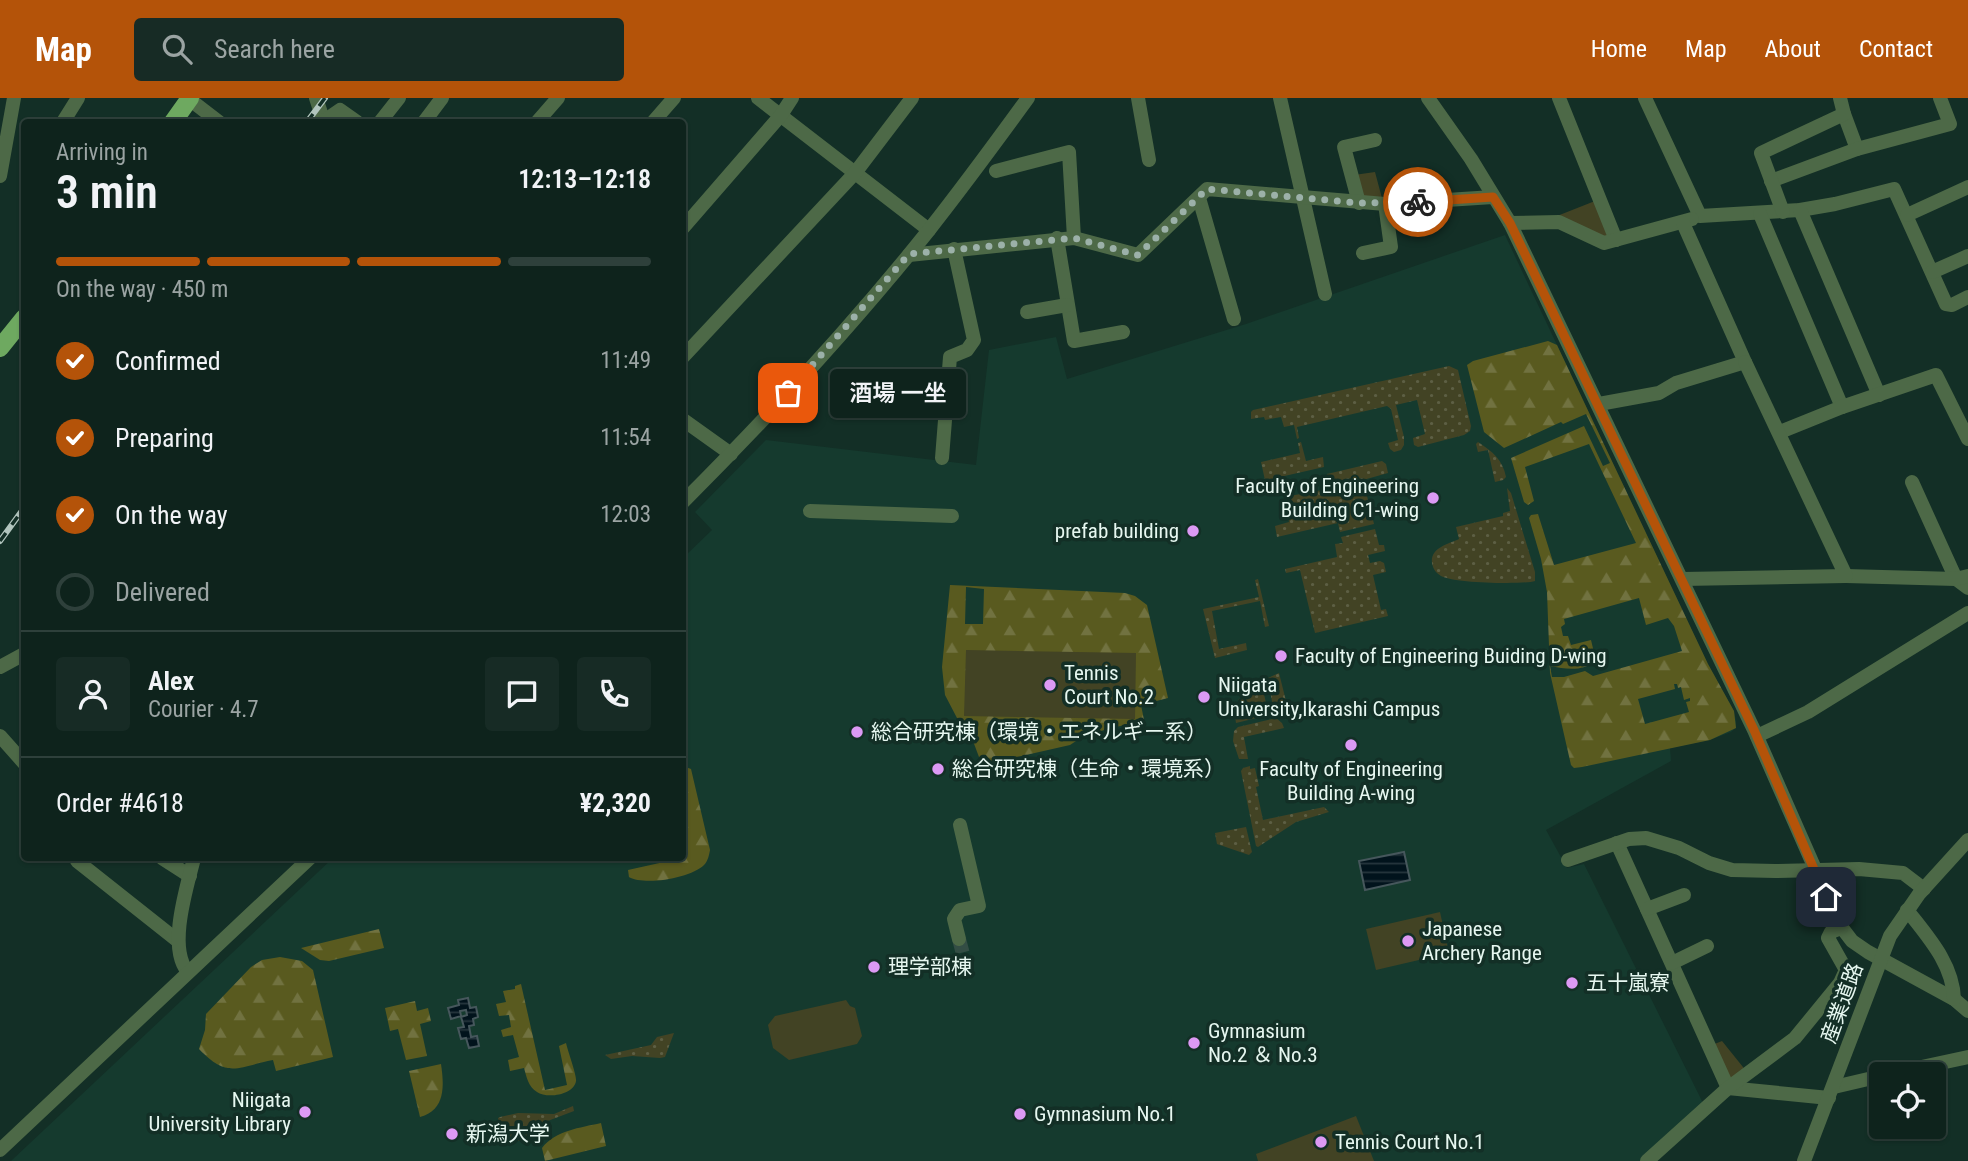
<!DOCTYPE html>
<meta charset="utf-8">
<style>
:root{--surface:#0e231c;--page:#172b25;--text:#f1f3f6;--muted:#9ba4a3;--line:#2e403b;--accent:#b45309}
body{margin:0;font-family:"Roboto Condensed","Noto Sans JP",sans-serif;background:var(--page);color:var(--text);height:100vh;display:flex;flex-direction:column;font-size:26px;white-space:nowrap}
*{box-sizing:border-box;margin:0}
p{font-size:23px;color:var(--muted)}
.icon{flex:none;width:38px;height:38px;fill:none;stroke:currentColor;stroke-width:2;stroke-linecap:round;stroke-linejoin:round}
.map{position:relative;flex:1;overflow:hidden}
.panel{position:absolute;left:21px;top:21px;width:665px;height:742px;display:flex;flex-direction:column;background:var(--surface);border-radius:7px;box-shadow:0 2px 5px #0004,0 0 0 2px var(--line)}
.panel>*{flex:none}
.tools{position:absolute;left:1869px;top:964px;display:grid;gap:14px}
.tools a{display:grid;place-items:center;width:77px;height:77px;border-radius:7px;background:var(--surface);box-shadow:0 2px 5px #0004,0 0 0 2px var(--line);font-size:35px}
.pin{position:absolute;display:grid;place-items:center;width:60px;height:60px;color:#fff;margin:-30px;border-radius:14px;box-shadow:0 4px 10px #0006}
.courier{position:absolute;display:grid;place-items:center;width:70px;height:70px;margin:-35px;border:5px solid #b45309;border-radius:50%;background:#fff;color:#222;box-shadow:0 2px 9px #0007}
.bubble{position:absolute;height:49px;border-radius:7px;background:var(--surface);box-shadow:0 2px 5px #0004,0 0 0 2px var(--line);font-size:23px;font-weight:600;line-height:49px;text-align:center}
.overview em{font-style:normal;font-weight:600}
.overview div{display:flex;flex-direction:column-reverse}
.overview{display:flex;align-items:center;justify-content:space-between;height:119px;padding:0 35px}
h1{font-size:46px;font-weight:600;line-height:52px}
.bar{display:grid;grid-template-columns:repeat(4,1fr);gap:10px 7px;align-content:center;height:84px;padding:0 35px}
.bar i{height:9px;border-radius:5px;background:var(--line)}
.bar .on{background:var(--accent)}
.bar p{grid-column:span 4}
.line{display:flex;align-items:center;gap:18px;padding:0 35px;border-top:2px solid var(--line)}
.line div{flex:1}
.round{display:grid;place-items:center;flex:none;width:74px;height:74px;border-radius:7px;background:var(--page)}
ol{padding:0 35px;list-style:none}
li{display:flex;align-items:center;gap:21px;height:77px}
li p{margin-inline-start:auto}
li .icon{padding:7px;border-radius:50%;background:var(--accent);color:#fff;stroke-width:4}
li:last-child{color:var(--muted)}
li i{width:38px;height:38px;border:4px solid var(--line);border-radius:50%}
header{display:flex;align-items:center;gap:42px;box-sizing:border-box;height:98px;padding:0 35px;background:var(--accent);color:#fff}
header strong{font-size:33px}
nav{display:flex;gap:38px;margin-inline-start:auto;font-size:24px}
.search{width:490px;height:63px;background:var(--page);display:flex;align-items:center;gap:18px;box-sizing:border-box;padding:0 24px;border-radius:7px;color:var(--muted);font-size:26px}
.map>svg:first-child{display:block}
.built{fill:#153a2e}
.grass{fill:url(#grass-dots)}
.forest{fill:url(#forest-firs);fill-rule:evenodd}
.green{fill:#424324}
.water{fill:url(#water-rules);stroke:#46575c;stroke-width:2}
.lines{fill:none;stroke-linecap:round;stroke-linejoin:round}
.minor-tunnel{stroke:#334d44;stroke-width:14;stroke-dasharray:14 7;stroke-linecap:butt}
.minor{stroke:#4d6947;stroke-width:14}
.major{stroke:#6ea960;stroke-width:18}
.rail-casing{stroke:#b2c5be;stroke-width:6}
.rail{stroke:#132f26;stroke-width:3.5;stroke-dasharray:10;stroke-linecap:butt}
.done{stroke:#9cb1a9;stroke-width:7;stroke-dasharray:0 12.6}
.route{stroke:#b45309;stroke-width:9}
.poi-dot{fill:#dc99f4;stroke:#132f26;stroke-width:2.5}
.labels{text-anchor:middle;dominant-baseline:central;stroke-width:7;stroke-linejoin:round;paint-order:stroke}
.poi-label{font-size:21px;fill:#e6f7f0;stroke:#132f26;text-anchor:start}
.street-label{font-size:21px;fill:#e6f7f0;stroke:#132f26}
</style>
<header>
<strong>Map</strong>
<div class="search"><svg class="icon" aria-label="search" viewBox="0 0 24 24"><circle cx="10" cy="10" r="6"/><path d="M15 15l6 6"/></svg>Search here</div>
<nav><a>Home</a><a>Map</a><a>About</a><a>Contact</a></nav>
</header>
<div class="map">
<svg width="1968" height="1063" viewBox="0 0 1968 1063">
<defs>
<pattern id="grass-dots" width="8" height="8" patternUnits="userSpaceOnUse" patternTransform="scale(1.75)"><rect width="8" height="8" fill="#424324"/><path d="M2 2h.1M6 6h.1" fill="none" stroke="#5d5f44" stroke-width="1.8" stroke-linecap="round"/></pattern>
<pattern id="forest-firs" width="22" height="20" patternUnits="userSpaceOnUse" patternTransform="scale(1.75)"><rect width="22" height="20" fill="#595a1f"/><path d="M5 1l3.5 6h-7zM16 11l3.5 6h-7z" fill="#717240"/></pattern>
<pattern id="water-rules" width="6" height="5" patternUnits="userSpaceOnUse" patternTransform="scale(1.75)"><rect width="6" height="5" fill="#01131c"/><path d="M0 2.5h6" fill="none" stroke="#26363d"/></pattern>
</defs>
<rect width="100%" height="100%" fill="#132f26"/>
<path class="built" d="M1505,137l203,429 26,47 2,10v7l-5,4 -21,8 -40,8 1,13 -125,69 21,38 17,-4 119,239 -61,58h-1631l322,-303h349l1,-300 29,-28 -17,-18 71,-72 210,25 13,-115 67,-13 11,42 179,-55z"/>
<g class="grass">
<path d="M1449,268l9,4 13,56 -1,5 -6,4 -46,12 -4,-2 -1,-7 12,-4 -8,-34 -21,5 8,32v8l-3,5 -7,2 -4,-3 -2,-6 10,-3 -7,-31 -4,-3 -90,21 2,11 -2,1 -3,-14 -10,2 -3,-10 -16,3 -1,-3 -13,2v-7l2,-2z"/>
<path d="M1301,344l5,19 17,-4 1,10 -44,10 2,13 -14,4 -7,-32 39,-9 -2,-10z"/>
<path d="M1478,344c14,9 25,18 28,35l-3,3 -8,2 -7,-32 -10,2 -2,-8z"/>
<path d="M1382,363l4,3 2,9 -25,7 11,44 -34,8 -2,-9 -61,14 -2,-11 14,-4 -5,-25 44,-8 -2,-12 1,-3z"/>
<path d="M1507,390l4,5 24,79v9c-13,4 -83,2 -94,-5 -5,-3 -8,-7 -9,-13 -2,-15 16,-19 27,-24l-3,-12 47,-11v-3l7,-2z"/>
<path d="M1375,431l4,16h5l1,6 -17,4 2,8 10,-2 4,2 2,9 -13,3 8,35 5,-1 2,7 -73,17 -15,-63 -14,3 -1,-4 52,-12 -2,-13 8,-1 -2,-6z"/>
<path d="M1258,481l11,47 -4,1 -5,-26 -48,10 7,38 27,-6 1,7 -32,8 -12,-49 56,-12 -4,-17z"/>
<path d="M1279,575l10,40h-10l-6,-5 -5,-30z"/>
<path d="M1262,587l6,27c-11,1 -20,-10 -30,-12l13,-11z"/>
<path d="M1237,606c12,2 19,10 32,11l-33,8 -2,-14z"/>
<path d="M1276,620l6,5 2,5 -40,9 4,22h-9l-6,-18 1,-10 4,-4z"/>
<path d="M1250,668v3l5,-1 4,18 -3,1 7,33 61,-13 5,5 -33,10 -38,25 -2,-1 -15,-75 2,-3z"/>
<path d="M1246,729l6,25 -3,3 -32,-11 -2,-11z"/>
<path d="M674,935l-9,24 -5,1 -28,-2 -21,3 -6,-4 46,-10 6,-8z"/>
<path d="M573,1008l1,5 -29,11 -17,15 -9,4c-14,-3 -18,-9 -21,-23l2,-1 18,-4 36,1z"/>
</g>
<g class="forest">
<path d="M1548,243l9,4 151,319 26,47 2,17 -26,12 -128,27 -8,1 -3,-3 -21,-92 -3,-81 -6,-33 -12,-41 2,-3 7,-1 16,51 82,-22 -47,-99 -64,23 9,34 -6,4 -4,-3 -13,-44 73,-32 19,40 7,-3 -24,-49 -23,10 -2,-2 -57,26 -20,-16 -17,-67 6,-4zM1639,500l7,27 22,-7 6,8 8,25 -89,25 -8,-5 -21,6h-12l-2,-11c16,3 32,6 46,-5l-5,-21 -20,5 -3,-9h-5l-2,-9 4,-3 -1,-5zM1674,586h3l1,4 3,-1 3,13 6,-2v3l-4,1 3,10 -44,12 -7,-25 37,-10z"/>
<path d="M950,487l175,8 10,3 12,9 21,93 -27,7 3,15 -59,15 -15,10 -88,20 -9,-24 -16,-23 -12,-23 -3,-28zM966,489l18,2 -1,35h-18z"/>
<path d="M683,668l8,3 19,81c-1,5 -2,11 -6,15 -13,13 -59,21 -75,12l-1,-7 54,-12z"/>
<path d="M379,831l5,19 -55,13 -9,-1 -19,-12z"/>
<path d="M280,859l22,4 11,9 20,87 -57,14 -3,-11c-37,7 -45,19 -74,-11l6,-19 1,-16 45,-47 11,-7z"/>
<path d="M521,886l24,106 22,-5 -8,-39 7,-3c2,9 11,33 10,38 -2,14 -29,18 -39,11 -9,-6 -10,-14 -13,-24l-14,3 -2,-11 11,-3 -6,-22 -10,2 -2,-7 10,-3 -2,-12 -10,1 -3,-12 10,-2 -3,-11 12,-2v-3z"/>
<path d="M415,903l2,10 11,-3 3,13 -11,3 7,32 -21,4 -8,-31 -8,2 -5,-23z"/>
<path d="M441,966c3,21 5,46 -21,53l-11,-46z"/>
<path d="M601,1025l5,23 -61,15 -3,-13c14,-18 38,-20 59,-25z"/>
</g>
<g class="green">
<path d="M1375,74l8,30 -23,-1 -6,-26z"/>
<path d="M1600,101l12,36 -15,4 -40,-23z"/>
<path d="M966,552l170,3 -1,66 -171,-3z"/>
<path d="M1440,814l9,41 -73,17 -10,-41z"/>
<path d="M846,902l4,6 5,2 7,28 -5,8 -68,16 -16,-12 -5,-23 7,-9z"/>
<path d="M1722,943l25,31 -15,10 -20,-37z"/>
<path d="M1356,1018l18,45h-116l-2,-7z"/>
</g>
<g class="water">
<path d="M1404,754l6,28 -45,10 -6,-29z"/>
<path d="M468,900l2,10 6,-1 2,10 -5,2 1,6 -5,1 2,11 6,-1 2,10 -10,2 -3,-10 -5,1 -3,-11 6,-1 -3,-10 6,-2 -1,-5 -6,1 1,5 -10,3 -3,-11 11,-3 -1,-5z"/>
</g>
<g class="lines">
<path class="minor-tunnel" d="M959,841l5,19"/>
<g class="minor">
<path d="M316,0l8,24"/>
<path d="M758,0l171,132"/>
<path d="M1138,0l11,62"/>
<path d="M1280,0l45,196"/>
<path d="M1428,0l43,61 39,64 244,507 62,141 17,45 19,25 16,11 86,47 14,12"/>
<path d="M1559,0l57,142"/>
<path d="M1645,0l55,118 100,-6 35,-6 59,-15 52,115 6,1 16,-8"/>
<path d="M189,1l30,23"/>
<path d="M1844,16l13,35"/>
<path d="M324,23l16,-11 17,12"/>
<path d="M63,24l15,-24"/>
<path d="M380,24l19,-24"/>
<path d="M424,24l18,-24"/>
<path d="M537,24l21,-24"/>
<path d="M653,24l21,-24"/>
<path d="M996,73l73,-19 5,86"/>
<path d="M0,78l14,-78"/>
<path d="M1771,83l86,-32 93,-25 -10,-26"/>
<path d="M1199,100l35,121"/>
<path d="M1359,105l-15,-56 31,-7"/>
<path d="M1800,112l79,185"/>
<path d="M1783,114l-22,-59 83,-39 -4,-16"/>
<path d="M1760,116l82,193"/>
<path d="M1907,117l61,-28"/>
<path d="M1510,125l49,-1 45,21 88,-24"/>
<path d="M682,131l99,-114 11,-17"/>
<path d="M1057,140l17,103 49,-9"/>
<path d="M1363,155l28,-6 -6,-43"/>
<path d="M909,157l165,-17 64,17 69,-66 178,15 108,-7"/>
<path d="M1932,174l36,-16"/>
<path d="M1027,214l40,-7"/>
<path d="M682,260l173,-185 57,-75"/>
<path d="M1599,306l60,-11 17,-10 69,-21 -62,-139"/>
<path d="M682,321l49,35"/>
<path d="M1780,334l62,-25 94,-32 32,64"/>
<path d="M942,360l8,-101 17,-7 7,-10 -20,-91"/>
<path d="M1912,384l44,97 12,9"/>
<path d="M682,405c87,-87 170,-177 247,-273 34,-43 67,-88 99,-132"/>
<path d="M810,413l142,5"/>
<path d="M1846,478l110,3 12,-3"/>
<path d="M1683,481l163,-3 -101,-214"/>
<path d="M0,569l24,-13"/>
<path d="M0,638l24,27"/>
<path d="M1757,638l51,-24 160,-99"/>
<path d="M1617,745l111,245 101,10"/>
<path d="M162,760l28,18"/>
<path d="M1568,762l61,-21 17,-1 33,10 30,15 23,7 43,1 84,-2 44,4 21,16"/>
<path d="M77,763l101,80"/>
<path d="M1647,811l37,-14"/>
<path d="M1907,812c21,27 46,54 47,89"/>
<path d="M959,841l-5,-20 6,-9 19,-4 -19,-81"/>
<path d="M1672,865l35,-17"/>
<path d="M188,874c-21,-24 -1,-85 6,-114"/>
<path d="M1889,976l79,-17"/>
<path d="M1834,989l47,-11"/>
<path d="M0,1052l310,-292"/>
<path d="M1647,1063l81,-73 67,-50 45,-55 6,-13 -18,-32 3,-6 10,-4"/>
<path d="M1804,1063l86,-225 29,-42 49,-54"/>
</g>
<g class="major">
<path d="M173,24l17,-24"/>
<path d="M0,250l24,-30"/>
</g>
<defs>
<g id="rail">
<path d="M307,24l18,-24"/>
<path d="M0,443l24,-33"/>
</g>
</defs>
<use href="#rail" class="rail-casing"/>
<use href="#rail" class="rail"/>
</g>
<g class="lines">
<path class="done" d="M788,295l121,-139 165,-16 64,17 69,-66 152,14 59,-1"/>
<path class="route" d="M1418,104l75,-5 17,26 244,507 72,167"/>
</g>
<g class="poi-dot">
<circle cx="1433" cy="400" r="7"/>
<circle cx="1193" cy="433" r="7"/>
<circle cx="1281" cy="558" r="7"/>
<circle cx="1050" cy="587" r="7"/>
<circle cx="1204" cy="599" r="7"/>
<circle cx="857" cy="634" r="7"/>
<circle cx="1351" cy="647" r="7"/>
<circle cx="938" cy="671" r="7"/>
<circle cx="1408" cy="843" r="7"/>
<circle cx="874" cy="869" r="7"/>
<circle cx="1572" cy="885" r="7"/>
<circle cx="1194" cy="945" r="7"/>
<circle cx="305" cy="1014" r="7"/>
<circle cx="1020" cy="1016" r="7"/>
<circle cx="452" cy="1036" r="7"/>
<circle cx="1321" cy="1044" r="7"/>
</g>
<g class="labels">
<g class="poi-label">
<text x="1419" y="388" text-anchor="end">Faculty of Engineering<tspan x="1419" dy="24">Building C1-wing</tspan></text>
<text x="1179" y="433" text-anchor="end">prefab building</text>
<text x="1295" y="558">Faculty of Engineering Buiding D-wing</text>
<text x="1064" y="575">Tennis<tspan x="1064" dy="24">Court No.2</tspan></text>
<text x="1218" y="587">Niigata<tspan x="1218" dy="24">University,Ikarashi Campus</tspan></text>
<text x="871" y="634">総合研究棟（環境・エネルギー系）</text>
<text x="952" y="671">総合研究棟（生命・環境系）</text>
<text x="1351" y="671" text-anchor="middle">Faculty of Engineering<tspan x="1351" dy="24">Building A-wing</tspan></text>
<text x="1422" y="831">Japanese<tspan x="1422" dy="24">Archery Range</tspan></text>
<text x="888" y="869">理学部棟</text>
<text x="1586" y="885">五十嵐寮</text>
<text x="1208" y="933">Gymnasium<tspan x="1208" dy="24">No.2 ＆ No.3</tspan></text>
<text x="291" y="1002" text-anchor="end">Niigata<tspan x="291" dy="24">University Library</tspan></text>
<text x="1034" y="1016">Gymnasium No.1</text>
<text x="466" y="1036">新潟大学</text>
<text x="1335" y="1044">Tennis Court No.1</text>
</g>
<g class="street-label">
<text transform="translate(1842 905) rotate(-70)">産業道路</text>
</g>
</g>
</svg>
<div class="tools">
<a><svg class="icon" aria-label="locate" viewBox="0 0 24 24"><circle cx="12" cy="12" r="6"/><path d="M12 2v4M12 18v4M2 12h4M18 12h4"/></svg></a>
</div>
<div class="pin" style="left:788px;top:295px;background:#ea580c"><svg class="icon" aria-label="bag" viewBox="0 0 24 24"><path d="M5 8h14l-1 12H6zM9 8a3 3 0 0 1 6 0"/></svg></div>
<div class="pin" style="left:1826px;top:799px;background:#1f2937"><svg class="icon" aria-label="home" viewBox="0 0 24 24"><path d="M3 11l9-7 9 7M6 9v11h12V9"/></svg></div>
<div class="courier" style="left:1418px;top:104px"><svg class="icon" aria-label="bike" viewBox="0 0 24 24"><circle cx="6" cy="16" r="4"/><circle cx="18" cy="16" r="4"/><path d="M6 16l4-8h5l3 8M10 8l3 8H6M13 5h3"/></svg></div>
<div class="bubble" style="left:830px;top:271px;width:136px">酒場 一坐</div>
<section class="panel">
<div class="overview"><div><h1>3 min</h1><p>Arriving in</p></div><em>12:13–12:18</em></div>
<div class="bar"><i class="on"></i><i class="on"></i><i class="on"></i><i></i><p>On the way · 450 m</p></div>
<ol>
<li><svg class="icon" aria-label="check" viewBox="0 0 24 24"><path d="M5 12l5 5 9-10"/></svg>Confirmed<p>11:49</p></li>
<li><svg class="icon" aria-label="check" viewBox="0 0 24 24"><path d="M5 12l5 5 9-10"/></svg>Preparing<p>11:54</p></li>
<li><svg class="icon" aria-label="check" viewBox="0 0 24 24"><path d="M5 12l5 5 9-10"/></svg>On the way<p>12:03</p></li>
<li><i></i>Delivered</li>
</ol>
<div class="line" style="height:126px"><a class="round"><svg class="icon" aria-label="person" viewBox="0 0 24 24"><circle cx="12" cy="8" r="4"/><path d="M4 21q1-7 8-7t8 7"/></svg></a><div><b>Alex</b><p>Courier · 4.7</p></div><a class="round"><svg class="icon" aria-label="chat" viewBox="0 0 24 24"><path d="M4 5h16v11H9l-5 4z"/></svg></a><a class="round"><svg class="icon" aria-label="phone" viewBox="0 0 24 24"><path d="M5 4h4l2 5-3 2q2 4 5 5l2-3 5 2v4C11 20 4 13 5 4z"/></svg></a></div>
<div class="line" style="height:91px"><div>Order #4618</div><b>¥2,320</b></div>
</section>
</div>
